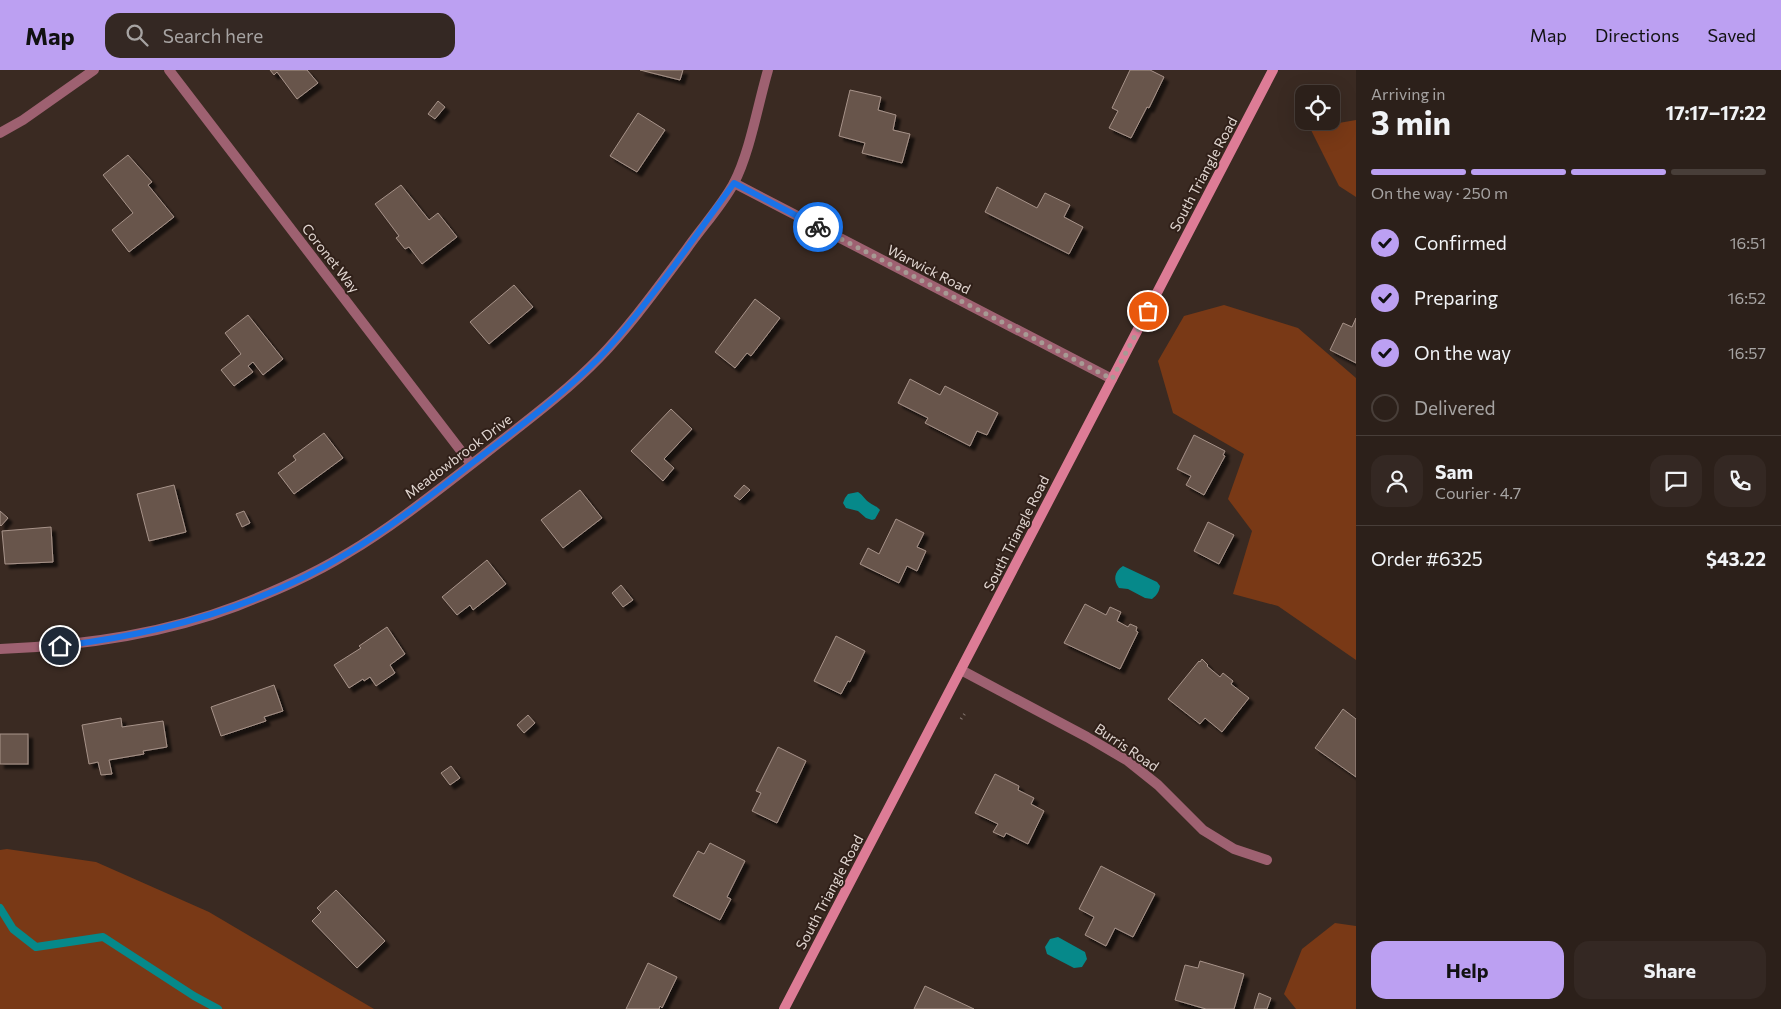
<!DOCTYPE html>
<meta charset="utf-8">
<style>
:root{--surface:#2c201a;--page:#342823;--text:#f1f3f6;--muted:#a6a3a2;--line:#483e39;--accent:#bca0f2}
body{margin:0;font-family:Commissioner,sans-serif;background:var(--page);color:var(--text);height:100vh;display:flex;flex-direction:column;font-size:19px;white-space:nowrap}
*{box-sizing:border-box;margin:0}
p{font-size:16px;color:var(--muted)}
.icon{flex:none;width:28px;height:28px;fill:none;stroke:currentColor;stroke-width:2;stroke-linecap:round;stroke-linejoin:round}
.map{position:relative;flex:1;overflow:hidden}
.side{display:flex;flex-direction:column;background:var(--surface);width:425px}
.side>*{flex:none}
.tools{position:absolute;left:1295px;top:15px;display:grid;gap:10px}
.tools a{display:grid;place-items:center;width:45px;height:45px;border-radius:10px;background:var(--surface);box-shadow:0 5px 20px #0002,0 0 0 1px var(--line);font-size:25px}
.pin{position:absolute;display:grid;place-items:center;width:42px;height:42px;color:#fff;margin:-21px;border:2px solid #fff;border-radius:50%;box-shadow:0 1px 5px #0007}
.courier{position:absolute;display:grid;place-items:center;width:50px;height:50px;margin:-25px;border:4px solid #1a73e8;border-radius:50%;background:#fff;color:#222;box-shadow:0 1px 6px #0007}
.overview em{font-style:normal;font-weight:700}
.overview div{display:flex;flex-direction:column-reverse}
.overview{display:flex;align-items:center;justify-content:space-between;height:85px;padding:0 15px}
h1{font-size:32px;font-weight:700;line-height:38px}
.bar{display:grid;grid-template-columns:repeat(4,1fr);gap:8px 5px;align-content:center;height:60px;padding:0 15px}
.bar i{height:6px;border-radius:4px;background:var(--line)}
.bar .selected{background:var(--accent)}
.bar p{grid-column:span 4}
.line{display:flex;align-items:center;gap:12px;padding:0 15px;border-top:1px solid var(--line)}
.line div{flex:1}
.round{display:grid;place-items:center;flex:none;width:52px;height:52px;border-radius:15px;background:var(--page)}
ol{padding:0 15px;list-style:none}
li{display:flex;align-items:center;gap:15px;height:55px}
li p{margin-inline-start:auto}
li .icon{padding:5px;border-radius:50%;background:var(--accent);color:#111;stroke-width:4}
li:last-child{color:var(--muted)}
li i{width:28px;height:28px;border:2px solid var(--line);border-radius:50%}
.primary-button{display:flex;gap:10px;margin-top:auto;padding:10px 15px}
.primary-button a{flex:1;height:58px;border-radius:15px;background:var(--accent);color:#111;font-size:20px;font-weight:700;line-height:58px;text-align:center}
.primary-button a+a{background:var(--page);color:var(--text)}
header{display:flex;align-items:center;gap:30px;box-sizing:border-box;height:70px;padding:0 25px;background:var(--accent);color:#111}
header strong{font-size:24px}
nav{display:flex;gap:28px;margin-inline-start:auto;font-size:18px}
.search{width:350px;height:45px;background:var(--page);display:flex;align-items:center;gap:12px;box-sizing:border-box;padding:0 18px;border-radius:15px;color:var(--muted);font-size:19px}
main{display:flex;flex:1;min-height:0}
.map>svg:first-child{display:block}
.green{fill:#793916}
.water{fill:#06898a}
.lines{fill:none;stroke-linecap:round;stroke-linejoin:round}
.stream{stroke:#06898a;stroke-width:8}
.building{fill:#68554c;stroke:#a79389;filter:url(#shadow)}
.path{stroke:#857771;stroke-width:3;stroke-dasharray:1 4;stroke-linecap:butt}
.street{stroke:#9e6171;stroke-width:10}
.secondary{stroke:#dd7c96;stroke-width:10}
.done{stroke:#a79a94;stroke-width:5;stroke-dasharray:0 9}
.route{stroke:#1a73e8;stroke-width:6}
.labels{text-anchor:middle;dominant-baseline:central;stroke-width:4;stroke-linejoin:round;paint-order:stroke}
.street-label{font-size:14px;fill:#e2d7d2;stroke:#302019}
</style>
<header>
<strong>Map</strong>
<div class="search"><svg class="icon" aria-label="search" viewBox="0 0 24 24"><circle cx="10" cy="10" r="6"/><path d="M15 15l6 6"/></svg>Search here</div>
<nav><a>Map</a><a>Directions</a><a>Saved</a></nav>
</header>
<main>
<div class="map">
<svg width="1356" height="939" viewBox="0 0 1356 939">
<defs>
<filter id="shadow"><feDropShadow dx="4.5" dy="4.5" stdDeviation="1" flood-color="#0009"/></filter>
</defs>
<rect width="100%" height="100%" fill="#3a2a22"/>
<g class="green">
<path d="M1356,50v77l-17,-11 -29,-58z"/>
<path d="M1224,235l74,23 58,50v282l-78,-54 -45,-12 19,-63 -24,-32 16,-45 -71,-41 -15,-52 26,-45z"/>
<path d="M7,779l89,13 113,50 165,97h-374v-159z"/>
<path d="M1335,853l21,3v83h-60l-12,-15 18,-45z"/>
</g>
<g class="water">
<path d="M858,422c5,3 7,8 12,11 4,3 7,3 10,7l-5,9 -3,1 -6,-2 -8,-7 -12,-3 -3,-5 2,-5 3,-4z"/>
<path d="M1123,496l34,16 3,4c-1,6 -3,9 -8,13l-7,-1 -17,-9 -9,-1c-6,-8 -5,-16 4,-22z"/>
<path d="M1058,867l27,15 2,7 -5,8 -8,1 -27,-14 -2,-7 5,-8z"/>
</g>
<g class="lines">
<path class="stream" d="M0,838l13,21 23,18 67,-10 91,59 24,13"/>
</g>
<g class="building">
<path d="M270,0h37l11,13 -21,16 -20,-27 -3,3z"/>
<path d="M640,0h43l-3,10z"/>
<path d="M1130,0h20l14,7 -15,31 -2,-1 -16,31 -22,-10 9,-17 -6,-3z"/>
<path d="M850,20l31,7 -3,13 18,5 -3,15 17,4 -8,29 -40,-10 3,-10 -26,-7z"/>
<path d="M438,31l7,6 -10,12 -7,-5z"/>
<path d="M638,43l27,17 -28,42 -27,-16z"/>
<path d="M128,85l24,27 -4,3 26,32 -45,35 -17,-22 21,-17 -30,-38z"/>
<path d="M401,115l28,35 9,-7 19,24 -35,27 -13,-17 -4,2 -9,-11 3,-2 -24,-32z"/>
<path d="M997,117l40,21 8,-15 25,12 -6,12 19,10 -14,27 -84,-42z"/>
<path d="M514,215l19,22 -44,37 -19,-22z"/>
<path d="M755,229l25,19 -29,38 -4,-3 -12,15 -20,-16z"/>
<path d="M248,245l35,44 -20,16 -10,-13 -5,4 5,6 -19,14 -13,-16 20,-16 -16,-21z"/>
<path d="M1356,248v45l-26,-13 13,-27 9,4z"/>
<path d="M910,309l30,16 5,-9 53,27 -11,22 -10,-4 -7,15 -45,-23 3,-5 -30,-15z"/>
<path d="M671,339l21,20 -28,30 10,9 -11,13 -32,-30z"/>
<path d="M324,363l19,25 -49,36 -16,-21 18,-13 -3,-4z"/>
<path d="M1194,365l31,16 -2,4 2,1 -21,39 -18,-10 5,-9 -14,-7z"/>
<path d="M174,415l12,47 -37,9 -12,-47z"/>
<path d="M744,415l6,5 -10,10 -6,-4z"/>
<path d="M580,420l22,28 -39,30 -22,-28z"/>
<path d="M0,441l8,7 -7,8 -1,-1z"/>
<path d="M244,441l6,12 -8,4 -6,-13z"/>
<path d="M896,449l28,14 -7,14 9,4 -9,20 -10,-5 -8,17 -39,-19 8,-16 11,6z"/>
<path d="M1208,452l26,13 -15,29 -25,-13z"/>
<path d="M51,457l2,35 -48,2 -3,-33z"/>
<path d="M487,490l19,24 -33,26 -3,-5 -13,10 -15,-18z"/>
<path d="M621,515l12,15 -10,7 -11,-14z"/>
<path d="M1085,534l21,11 4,-8 11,5 -4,9 11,6 2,-3 7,3 -1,4 2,1 -18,37 -56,-26z"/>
<path d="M387,557l18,27 -15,11 5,8 -19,13 -6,-9 -6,4 -1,-2 -14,9 -15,-23 27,-17 -2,-2z"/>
<path d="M836,566l29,15 -15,31 -2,-1 -7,13 -27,-13z"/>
<path d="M1202,589l6,6 -1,1 13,11 3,-4 10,8 -2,3 18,14 -27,34 -17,-14 -5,6 -32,-25 31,-38 1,1z"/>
<path d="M274,615l9,26 -19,6 2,4 -45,15 -10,-29z"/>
<path d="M1343,639l13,10v58l-41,-29z"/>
<path d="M528,645l7,8 -11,10 -7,-8z"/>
<path d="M121,648l1,9 41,-6 4,26 -24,4 1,3 -35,6 3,14 -11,1 -3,-13 -9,2 -7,-39z"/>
<rect x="0" y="664" width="28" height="30"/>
<path d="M778,677l28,14 -29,62 -25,-12 9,-18 -5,-2z"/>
<path d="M451,696l9,12 -10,7 -9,-12z"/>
<path d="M995,704l24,12 -1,4 16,8 -3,6 13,7 -16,33 -22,-11 -2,4 -11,-5 5,-8 -23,-11z"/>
<path d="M710,773l35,18 -18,36 4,2 -11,21 -47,-24 25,-45 6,3z"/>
<path d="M1101,796l54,28 -22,43 -18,-9 -9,18 -21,-11 9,-18 -15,-8z"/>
<path d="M336,820l49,51 -28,27 -45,-47 9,-9 -4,-4z"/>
<path d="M1200,891l44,13 -10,35h-28l-31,-9 10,-35 13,3z"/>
<path d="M648,893l29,14 -15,31 -2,-2 -1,3h-33z"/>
<path d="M925,916l49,23h-60z"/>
<path d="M1259,923l12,5 -4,11h-13z"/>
</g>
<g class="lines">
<path class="path" d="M961,649l5,-7"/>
<g class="street">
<path d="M169,0l302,394"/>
<path d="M0,63l23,-13 71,-50"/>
<path d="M734,113l378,196"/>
<path d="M0,579c80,-3 161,-14 237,-43 38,-15 76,-31 111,-53 47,-28 90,-63 133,-96 40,-32 82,-62 118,-99 32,-33 59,-71 87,-108 15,-22 35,-43 48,-67 16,-31 24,-79 34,-113"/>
<path d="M961,600l126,67 41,24 30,24 45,45 31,19 33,11"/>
</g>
<path class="secondary" d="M784,939l489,-939"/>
</g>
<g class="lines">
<path class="done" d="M818,157l294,152 36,-68"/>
<path class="route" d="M60,576c101,-12 201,-40 288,-93 45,-27 86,-60 127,-92 43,-33 86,-65 124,-103 28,-29 51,-61 75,-92 20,-28 40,-55 60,-83l84,44"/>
</g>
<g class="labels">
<g class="street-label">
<text transform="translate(1203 104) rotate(-62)">South Triangle Road</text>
<text transform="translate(331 188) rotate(52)">Coronet Way</text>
<text transform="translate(929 199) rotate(27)">Warwick Road</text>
<text transform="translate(458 386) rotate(-37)">Meadowbrook Drive</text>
<text transform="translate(1016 463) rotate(-63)">South Triangle Road</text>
<text transform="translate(1127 677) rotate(34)">Burris Road</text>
<text transform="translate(829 822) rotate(-62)">South Triangle Road</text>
</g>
</g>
</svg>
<div class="tools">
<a><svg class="icon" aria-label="locate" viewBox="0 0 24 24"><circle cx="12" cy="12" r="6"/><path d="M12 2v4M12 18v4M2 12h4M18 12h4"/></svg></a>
</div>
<div class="pin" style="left:1148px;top:241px;background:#ea580c"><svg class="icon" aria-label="bag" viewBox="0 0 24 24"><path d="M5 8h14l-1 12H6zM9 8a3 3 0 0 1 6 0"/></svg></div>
<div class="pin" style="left:60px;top:576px;background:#1f2937"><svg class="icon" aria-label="home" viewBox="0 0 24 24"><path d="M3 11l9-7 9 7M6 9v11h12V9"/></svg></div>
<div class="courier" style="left:818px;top:157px"><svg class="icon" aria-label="bike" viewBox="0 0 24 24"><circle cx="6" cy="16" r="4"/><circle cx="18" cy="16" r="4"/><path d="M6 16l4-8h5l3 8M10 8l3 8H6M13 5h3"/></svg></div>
</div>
<section class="side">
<div class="overview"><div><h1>3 min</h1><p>Arriving in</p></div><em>17:17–17:22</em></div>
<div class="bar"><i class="selected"></i><i class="selected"></i><i class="selected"></i><i></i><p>On the way · 250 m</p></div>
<ol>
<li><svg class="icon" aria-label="check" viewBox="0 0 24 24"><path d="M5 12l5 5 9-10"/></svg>Confirmed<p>16:51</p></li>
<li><svg class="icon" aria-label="check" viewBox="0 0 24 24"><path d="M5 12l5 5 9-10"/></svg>Preparing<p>16:52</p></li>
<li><svg class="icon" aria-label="check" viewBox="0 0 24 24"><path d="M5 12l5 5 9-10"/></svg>On the way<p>16:57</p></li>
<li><i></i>Delivered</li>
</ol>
<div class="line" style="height:90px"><a class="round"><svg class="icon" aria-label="person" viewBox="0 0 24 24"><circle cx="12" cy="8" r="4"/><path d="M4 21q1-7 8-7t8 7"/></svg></a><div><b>Sam</b><p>Courier · 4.7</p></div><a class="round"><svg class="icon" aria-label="chat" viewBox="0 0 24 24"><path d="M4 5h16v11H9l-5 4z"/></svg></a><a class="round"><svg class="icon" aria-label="phone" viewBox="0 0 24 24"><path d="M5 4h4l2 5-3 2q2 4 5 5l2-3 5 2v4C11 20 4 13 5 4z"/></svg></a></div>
<div class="line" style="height:65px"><div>Order #6325</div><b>$43.22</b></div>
<div class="primary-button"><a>Help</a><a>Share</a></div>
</section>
</main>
